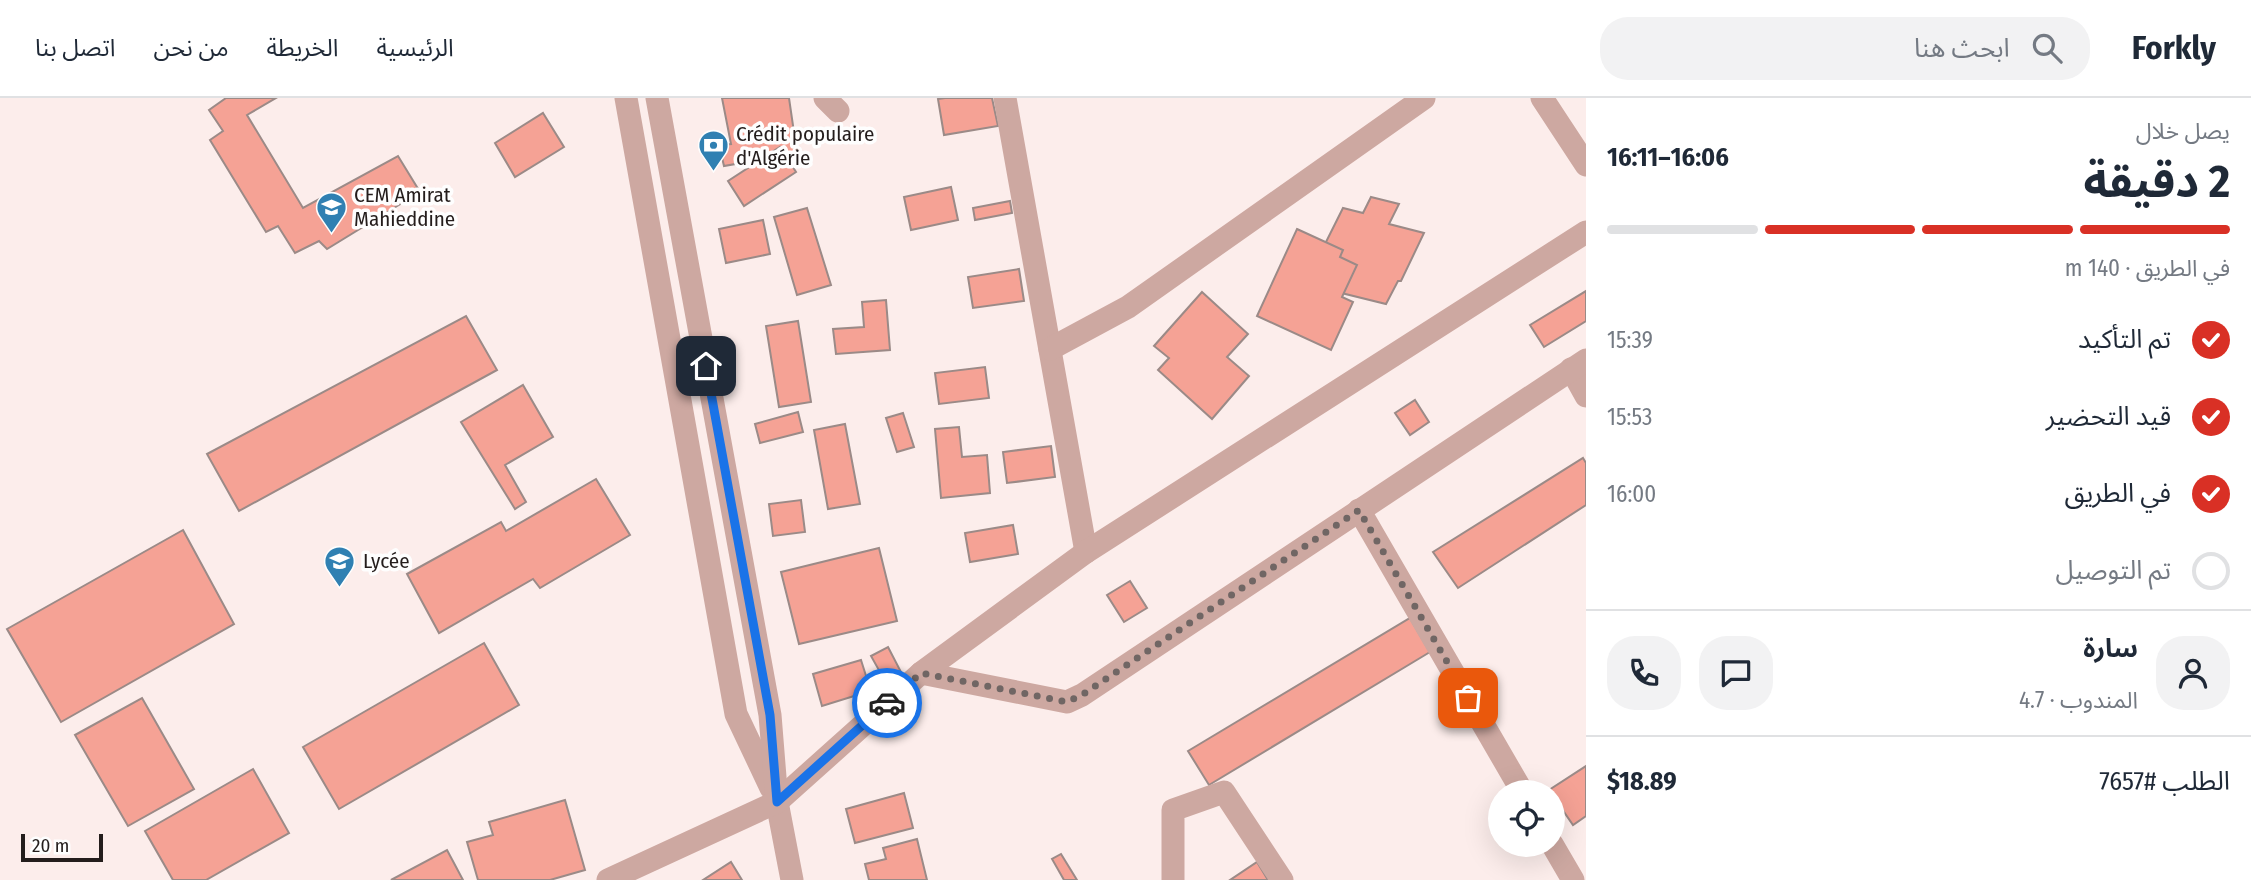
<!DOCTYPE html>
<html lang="ar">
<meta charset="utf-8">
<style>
:root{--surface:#fff;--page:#f2f2f3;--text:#1f2937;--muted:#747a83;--line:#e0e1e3;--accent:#d93025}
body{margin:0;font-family:"Fira Sans Condensed","Noto Sans Arabic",sans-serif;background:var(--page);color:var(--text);direction:rtl;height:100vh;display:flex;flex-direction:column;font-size:26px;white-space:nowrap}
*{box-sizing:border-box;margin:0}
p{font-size:23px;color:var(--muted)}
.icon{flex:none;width:38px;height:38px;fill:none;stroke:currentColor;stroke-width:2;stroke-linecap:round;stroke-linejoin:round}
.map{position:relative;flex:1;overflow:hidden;direction:ltr}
.details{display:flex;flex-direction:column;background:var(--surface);width:665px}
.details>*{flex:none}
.fabs{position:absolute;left:1488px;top:682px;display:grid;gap:14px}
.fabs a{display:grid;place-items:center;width:77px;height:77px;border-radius:50%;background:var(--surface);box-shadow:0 7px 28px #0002;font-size:35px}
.scale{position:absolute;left:21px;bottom:18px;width:82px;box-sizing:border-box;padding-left:7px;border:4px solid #241d1c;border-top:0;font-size:19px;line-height:24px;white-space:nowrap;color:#241d1c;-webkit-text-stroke:5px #fefefe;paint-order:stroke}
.pin{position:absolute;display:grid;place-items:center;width:60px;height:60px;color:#fff;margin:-30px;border-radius:14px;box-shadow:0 4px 10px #0006}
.courier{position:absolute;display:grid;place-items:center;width:70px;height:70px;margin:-35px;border:5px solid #1a73e8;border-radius:50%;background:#fff;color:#222;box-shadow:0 2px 9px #0007}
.summary em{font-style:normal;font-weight:700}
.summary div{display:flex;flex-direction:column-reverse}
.summary{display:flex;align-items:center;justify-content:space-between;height:119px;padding:0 21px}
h1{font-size:46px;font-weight:700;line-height:52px}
.bar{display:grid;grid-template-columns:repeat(4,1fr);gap:10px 7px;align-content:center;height:84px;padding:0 21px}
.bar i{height:9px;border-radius:5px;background:var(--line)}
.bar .selected{background:var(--accent)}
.bar p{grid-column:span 4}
.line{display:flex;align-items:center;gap:18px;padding:0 21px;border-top:2px solid var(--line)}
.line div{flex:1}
.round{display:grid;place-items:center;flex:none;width:74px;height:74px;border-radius:28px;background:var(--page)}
ol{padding:0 21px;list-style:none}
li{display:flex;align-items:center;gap:21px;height:77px}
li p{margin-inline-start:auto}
li .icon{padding:7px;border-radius:50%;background:var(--accent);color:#fff;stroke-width:4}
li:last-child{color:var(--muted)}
li i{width:38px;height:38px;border:4px solid var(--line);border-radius:50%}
header{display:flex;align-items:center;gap:42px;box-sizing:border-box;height:98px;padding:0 35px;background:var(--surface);border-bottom:2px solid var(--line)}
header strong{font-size:33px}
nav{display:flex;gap:38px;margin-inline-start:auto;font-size:24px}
.search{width:490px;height:63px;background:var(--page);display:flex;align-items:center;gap:18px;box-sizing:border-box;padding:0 24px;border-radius:28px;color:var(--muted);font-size:26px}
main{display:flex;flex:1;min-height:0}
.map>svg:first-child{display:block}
.building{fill:#f5a295;stroke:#9b8a87;stroke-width:2}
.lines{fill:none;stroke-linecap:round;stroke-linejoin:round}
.minor{stroke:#cda8a1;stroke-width:23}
.done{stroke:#706664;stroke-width:7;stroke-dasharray:0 12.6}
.route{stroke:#1a73e8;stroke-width:9}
.labels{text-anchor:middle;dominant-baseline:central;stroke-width:7;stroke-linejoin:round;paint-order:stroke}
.poi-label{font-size:21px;fill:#241d1c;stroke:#fefefe;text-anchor:start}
</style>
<header>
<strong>Forkly</strong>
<div class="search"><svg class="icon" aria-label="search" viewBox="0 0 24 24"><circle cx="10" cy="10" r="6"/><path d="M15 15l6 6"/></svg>ابحث هنا</div>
<nav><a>الرئيسية</a><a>الخريطة</a><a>من نحن</a><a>اتصل بنا</a></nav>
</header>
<main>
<section class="details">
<div class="summary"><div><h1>2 دقيقة</h1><p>يصل خلال</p></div><em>16:06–16:11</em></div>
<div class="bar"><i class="selected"></i><i class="selected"></i><i class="selected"></i><i></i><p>في الطريق · 140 m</p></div>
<ol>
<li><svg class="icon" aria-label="check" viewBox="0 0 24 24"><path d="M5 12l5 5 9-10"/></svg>تم التأكيد<p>15:39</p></li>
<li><svg class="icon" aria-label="check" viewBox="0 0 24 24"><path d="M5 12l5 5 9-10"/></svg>قيد التحضير<p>15:53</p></li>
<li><svg class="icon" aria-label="check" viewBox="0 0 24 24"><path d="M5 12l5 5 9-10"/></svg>في الطريق<p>16:00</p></li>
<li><i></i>تم التوصيل</li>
</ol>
<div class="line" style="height:126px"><a class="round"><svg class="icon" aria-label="person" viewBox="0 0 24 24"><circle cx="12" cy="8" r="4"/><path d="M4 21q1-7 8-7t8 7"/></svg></a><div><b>سارة</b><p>المندوب · 4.7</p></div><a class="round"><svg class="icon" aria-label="chat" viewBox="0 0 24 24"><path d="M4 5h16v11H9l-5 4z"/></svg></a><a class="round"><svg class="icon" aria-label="phone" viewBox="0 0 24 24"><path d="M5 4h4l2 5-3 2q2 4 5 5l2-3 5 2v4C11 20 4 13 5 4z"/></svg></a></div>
<div class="line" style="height:91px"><div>الطلب #7657</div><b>$18.89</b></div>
</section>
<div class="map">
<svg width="1586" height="782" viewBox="0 0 1586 782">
<rect width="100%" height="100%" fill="#fcedeb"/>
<g class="building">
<path d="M226,0h50l-29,17 56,93 95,-52 22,36 -93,57 -8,-8 -24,12 -17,-27 -12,6 -56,-92 13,-9 -14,-21z"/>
<path d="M722,0h67l8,55 -73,13 -5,-21 12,-1z"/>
<path d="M945,0h47l6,28 -54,9 -6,-36z"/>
<path d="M543,15l21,34 -49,30 -20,-34z"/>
<path d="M780,49l16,25 -52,34 -16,-25z"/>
<path d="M951,89l7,33 -47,10 -7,-33z"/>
<path d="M1371,99l28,7 -10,20 35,9 -23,48h-3l-12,23 -81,-20 38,-76 20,5z"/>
<path d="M1010,103l2,12 -37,7 -2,-12z"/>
<path d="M807,110l24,77 -34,10 -23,-78z"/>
<path d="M763,122l7,34 -44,9 -7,-34z"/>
<path d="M1297,131l46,21 -3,7 17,8 -15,32 11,5 -22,48 -74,-34z"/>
<path d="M1019,171l5,32 -51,7 -5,-31z"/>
<path d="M1586,193v30l-42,26 -14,-22z"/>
<path d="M1202,194l46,42 -21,23 22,19 -37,43 -54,-49 11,-12 -15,-12z"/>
<path d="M886,202l4,50 -54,4 -3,-25 31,-2 -2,-25z"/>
<path d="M466,218l31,54 -258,141 -32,-57z"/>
<path d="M798,223l13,81 -32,5 -13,-81z"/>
<path d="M985,269l4,31 -50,6 -4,-31z"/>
<path d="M523,287l30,52 -48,28 21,37 -11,7 -54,-87z"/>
<path d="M1415,302l14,22 -19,13 -15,-22z"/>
<path d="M798,314l5,20 -43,11 -5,-19z"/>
<path d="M903,315l11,34 -17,5 -11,-34z"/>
<path d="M845,326l15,80 -32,5 -14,-79z"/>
<path d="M959,329l3,30 25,-2 3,38 -49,5 -6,-69z"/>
<path d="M1051,348l4,31 -48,6 -4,-31z"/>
<path d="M1583,360l3,5v42l-128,83 -25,-36z"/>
<path d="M596,381l34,56 -90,53 -7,-9 -94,54 -32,-59 94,-52 5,9z"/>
<path d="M801,402l4,32 -32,4 -4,-32z"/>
<path d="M1013,427l5,29 -48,8 -5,-29z"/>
<path d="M183,432l51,94 -173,98 -54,-93z"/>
<path d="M879,450l18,73 -98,23 -18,-72z"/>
<path d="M1130,483l17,27 -23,14 -17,-27z"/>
<path d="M1410,520l20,34 -221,133 -21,-34z"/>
<path d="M484,545l35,62 -180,104 -36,-62z"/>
<path d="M888,549l13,25 -16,9 -14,-25z"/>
<path d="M861,562l6,19 12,-4 4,12 -61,19 -9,-32z"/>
<path d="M142,600l52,91 -66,37 -53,-91z"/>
<path d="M1586,668v50l-13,9 -24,-35z"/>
<path d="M253,671l36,64 -83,47h-33l-28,-49z"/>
<path d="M904,695l9,35 -58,15 -9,-34z"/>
<path d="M565,702l20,70 -35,10h-72l-11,-38 26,-7 -4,-13z"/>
<path d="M917,741l10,41h-58l-4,-16 21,-5 -3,-11z"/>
<path d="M447,752l16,30h-72z"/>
<path d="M1061,756l16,26h-13l-12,-21z"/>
<path d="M731,764l11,18h-39z"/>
<path d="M1257,764l11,18h-38z"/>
</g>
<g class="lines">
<g class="minor">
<path d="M626,0l110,616 35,74"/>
<path d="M657,0l113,617 7,87 15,78"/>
<path d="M825,0l13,13"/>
<path d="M1005,0l81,454"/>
<path d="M1542,0l44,67"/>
<path d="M1050,251l78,-42 296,-209"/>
<path d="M1571,271l15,27"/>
<path d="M1359,412l164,283"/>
<path d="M921,575l146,29 15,-7 504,-335"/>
<path d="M1552,746l21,36"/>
<path d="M608,782l169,-78 144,-129 165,-121 500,-320"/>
<path d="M1173,782v-70l51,-18 58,88"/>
</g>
</g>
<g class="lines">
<path class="done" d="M887,605l34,-30 146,29 15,-7 277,-185 109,188"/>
<path class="route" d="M706,268l64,349 7,87 110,-99"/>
</g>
<defs>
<symbol id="bank-pin" viewBox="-11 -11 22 30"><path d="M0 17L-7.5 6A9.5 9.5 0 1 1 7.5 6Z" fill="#3080b2" stroke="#fefefe"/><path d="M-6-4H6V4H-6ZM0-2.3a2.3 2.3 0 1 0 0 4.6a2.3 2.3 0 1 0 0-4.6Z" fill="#fff"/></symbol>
<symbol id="school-pin" viewBox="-11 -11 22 30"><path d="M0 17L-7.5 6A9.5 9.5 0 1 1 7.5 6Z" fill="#3080b2" stroke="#fefefe"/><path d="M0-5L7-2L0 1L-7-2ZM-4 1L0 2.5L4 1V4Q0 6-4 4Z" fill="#fff"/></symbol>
</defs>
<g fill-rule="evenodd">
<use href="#bank-pin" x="696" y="30" width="35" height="47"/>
<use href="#school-pin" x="314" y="92" width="35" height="47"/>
<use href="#school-pin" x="322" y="446" width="35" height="47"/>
</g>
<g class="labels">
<g class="poi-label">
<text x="736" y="36">Crédit populaire<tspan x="736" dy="24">d'Algérie</tspan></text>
<text x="354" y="97">CEM Amirat<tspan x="354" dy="24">Mahieddine</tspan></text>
<text x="363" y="463">Lycée</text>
</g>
</g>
</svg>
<div class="fabs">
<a><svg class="icon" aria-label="locate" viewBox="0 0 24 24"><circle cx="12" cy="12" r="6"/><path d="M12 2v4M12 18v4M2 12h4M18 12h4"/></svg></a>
</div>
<div class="scale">20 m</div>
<div class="pin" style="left:1468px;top:600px;background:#ea580c"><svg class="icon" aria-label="bag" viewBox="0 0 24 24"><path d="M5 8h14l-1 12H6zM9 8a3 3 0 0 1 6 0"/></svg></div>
<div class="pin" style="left:706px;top:268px;background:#1f2937"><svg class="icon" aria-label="home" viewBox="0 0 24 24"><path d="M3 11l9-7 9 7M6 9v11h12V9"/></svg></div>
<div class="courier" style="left:887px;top:605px"><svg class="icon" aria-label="car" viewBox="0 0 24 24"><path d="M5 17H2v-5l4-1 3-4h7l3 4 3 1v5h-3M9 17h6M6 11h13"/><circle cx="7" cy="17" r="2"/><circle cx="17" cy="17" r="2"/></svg></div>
</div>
</main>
